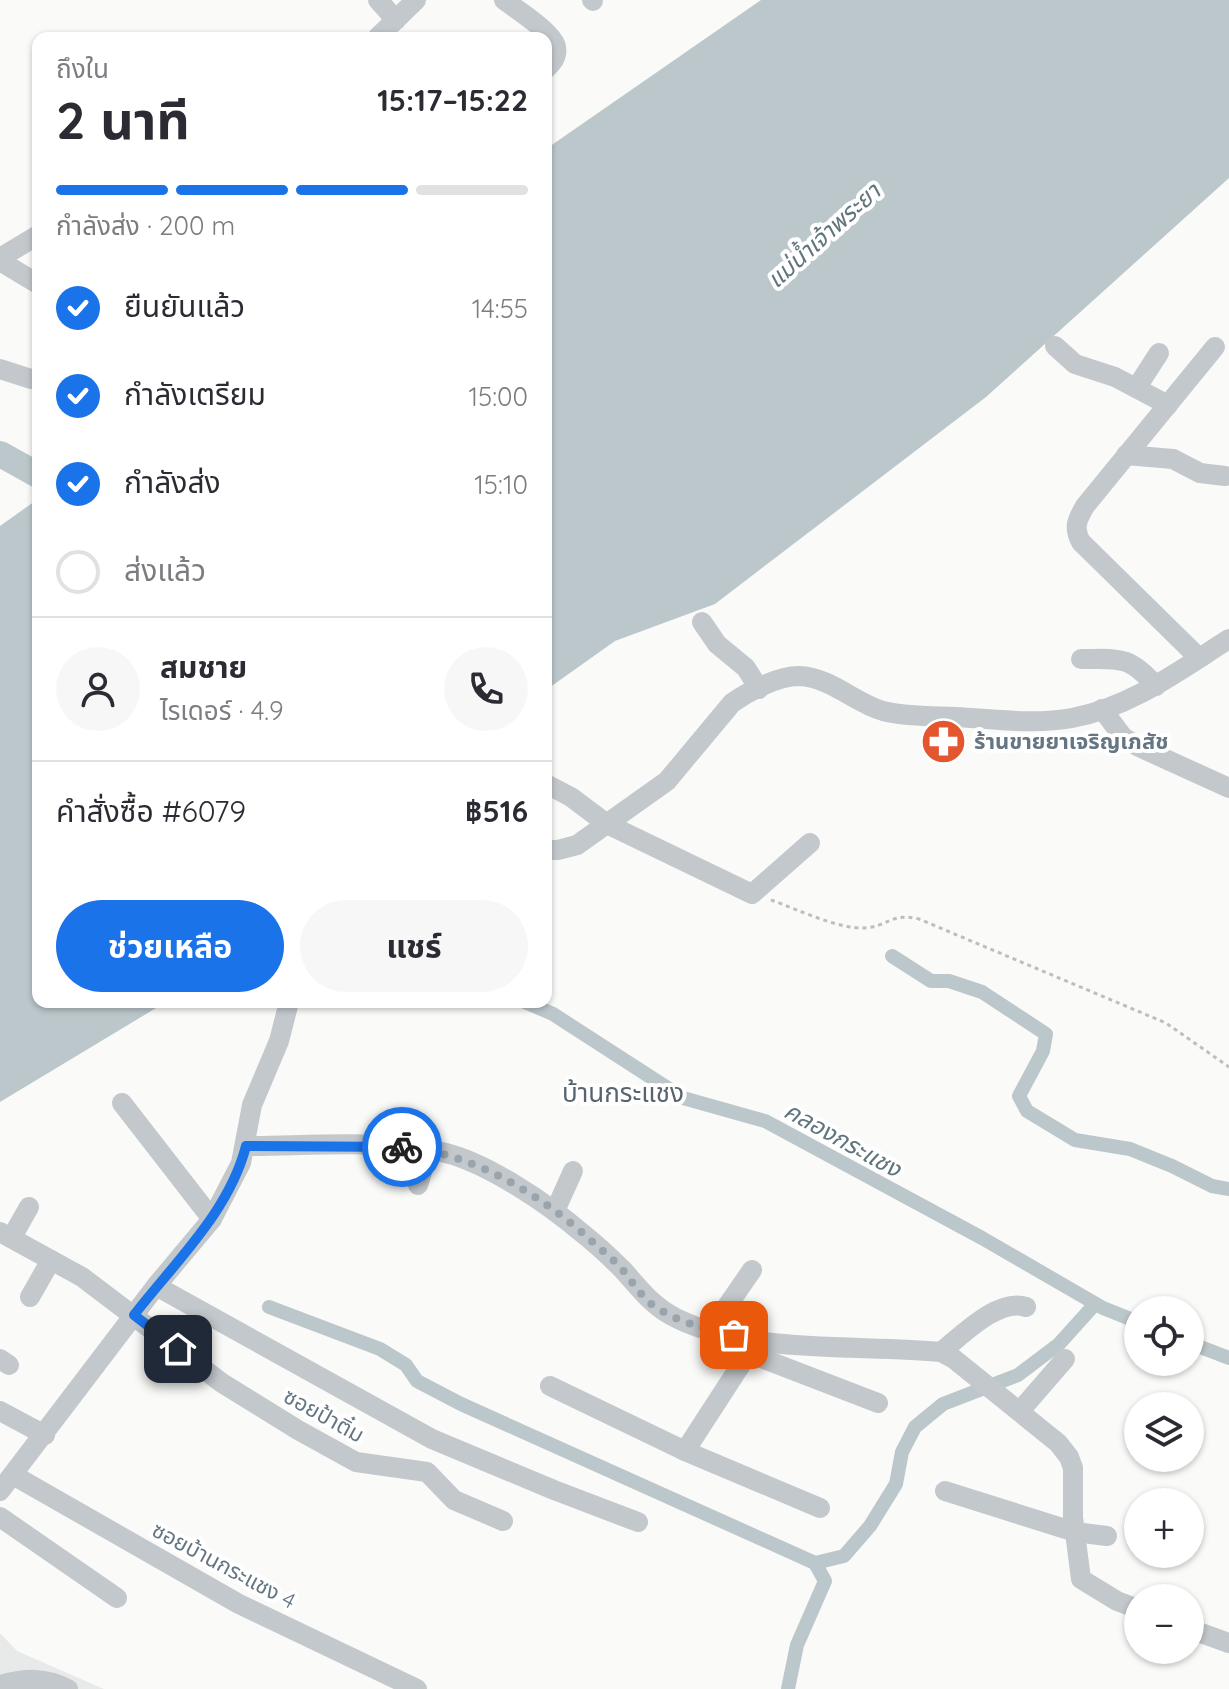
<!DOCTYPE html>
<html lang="th">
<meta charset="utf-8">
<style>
:root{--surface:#fff;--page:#f7f7f7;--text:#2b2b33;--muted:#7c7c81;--line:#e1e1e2;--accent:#1a73e8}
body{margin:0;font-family:Quicksand,"Noto Sans Thai",sans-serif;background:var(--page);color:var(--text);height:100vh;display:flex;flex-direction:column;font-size:30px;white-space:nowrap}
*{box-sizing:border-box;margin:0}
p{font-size:26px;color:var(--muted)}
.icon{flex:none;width:44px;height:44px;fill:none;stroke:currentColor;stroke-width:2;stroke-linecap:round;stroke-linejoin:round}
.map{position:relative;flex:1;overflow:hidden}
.sheet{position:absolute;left:32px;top:32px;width:520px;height:976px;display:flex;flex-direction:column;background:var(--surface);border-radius:16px;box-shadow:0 2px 6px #0004}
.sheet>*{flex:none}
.tools{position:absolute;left:1124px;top:1296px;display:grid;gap:16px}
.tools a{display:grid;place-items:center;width:80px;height:80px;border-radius:50%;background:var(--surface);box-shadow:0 2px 6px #0004;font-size:40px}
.pin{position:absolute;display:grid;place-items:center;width:68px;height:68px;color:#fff;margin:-34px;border-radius:16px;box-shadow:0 4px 12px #0006}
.courier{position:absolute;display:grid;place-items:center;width:80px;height:80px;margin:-40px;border:6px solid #1a73e8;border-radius:50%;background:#fff;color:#222;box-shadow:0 2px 10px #0007}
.overview em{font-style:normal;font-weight:700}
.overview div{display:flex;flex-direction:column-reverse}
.overview{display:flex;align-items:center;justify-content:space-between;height:136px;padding:0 24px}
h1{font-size:52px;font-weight:700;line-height:60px}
.bar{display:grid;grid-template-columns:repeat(4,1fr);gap:12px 8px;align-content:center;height:96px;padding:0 24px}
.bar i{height:10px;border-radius:6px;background:var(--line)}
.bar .active{background:var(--accent)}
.bar p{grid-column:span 4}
.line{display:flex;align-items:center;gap:20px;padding:0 24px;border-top:2px solid var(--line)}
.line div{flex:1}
.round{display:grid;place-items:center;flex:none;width:84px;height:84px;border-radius:42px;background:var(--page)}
ol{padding:0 24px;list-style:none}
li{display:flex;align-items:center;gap:24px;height:88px}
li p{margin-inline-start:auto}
li .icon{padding:8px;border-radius:50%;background:var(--accent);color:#fff;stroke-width:4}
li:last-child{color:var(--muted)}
li i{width:44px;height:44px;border:4px solid var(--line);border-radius:50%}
.button{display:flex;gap:16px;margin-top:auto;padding:16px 24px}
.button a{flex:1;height:92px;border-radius:48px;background:var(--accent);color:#fff;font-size:32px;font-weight:700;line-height:92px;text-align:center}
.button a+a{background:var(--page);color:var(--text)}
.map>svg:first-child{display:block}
.built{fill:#e8e9e9}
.water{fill:#bbc7cb}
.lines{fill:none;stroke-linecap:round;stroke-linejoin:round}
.canal{stroke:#bbc7cb;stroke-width:14}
.river{stroke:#bbc7cb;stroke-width:26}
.path{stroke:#bbbfc2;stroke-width:3;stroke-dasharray:4 4;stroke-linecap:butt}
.minor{stroke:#c3c8cc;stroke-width:20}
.done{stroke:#99a4ac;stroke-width:8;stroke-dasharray:0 14.4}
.route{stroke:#1a73e8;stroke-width:10}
.labels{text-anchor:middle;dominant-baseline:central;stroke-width:8;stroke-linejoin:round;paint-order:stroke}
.poi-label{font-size:22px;font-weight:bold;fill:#657683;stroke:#fff;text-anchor:start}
.street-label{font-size:22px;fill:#657683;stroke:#fff}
.water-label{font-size:24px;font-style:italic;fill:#60757c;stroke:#fff}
.quarter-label{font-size:26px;fill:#57646e;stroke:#fff}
</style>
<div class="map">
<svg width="1229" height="1689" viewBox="0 0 1229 1689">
<rect width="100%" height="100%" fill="#fafaf8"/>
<path class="built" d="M0,1633l17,18 87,38h-104z"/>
<g class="water">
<path d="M761,0h468v178l-243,219 -271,207 -100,37 -69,49v-541z"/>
<path d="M38,499v503h128l-166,100v-576z"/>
</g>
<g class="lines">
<g class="canal">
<path d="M892,956l39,25h18l33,11 64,42 -3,17 -24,45 8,15 48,29 55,9 42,17 40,20 17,3"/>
<path d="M525,1002l28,12 130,84 82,23 217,117 121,70 35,14"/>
<path d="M269,1307l111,42 26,16 11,16 44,23 354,159 29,-7 26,-30 26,-42 6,-32 13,-25 28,-23 75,-29 41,-31 36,-40"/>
<path d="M1190,1343l39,15"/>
<path d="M788,1689l9,-44 28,-64 -10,-18"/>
</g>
<path class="river" d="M0,454l38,21"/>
<path class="path" d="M771,900c26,9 66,29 93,28 24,-1 27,-16 55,-9l247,104 63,44"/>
<g class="minor">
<path d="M378,0l18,20"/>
<path d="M504,0c12,9 50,33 52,47 2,10 -4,16 -10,22"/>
<path d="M592,0l1,1"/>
<path d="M377,38l39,-38"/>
<path d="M0,258l38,-23"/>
<path d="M0,261l38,23"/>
<path d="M1055,346l20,18 40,13 53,28"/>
<path d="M0,369l31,10"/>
<path d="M1137,387l22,-34"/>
<path d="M1126,455l47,4 27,14 25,3"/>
<path d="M702,622l15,22 29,24 13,21"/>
<path d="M1199,658l-118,-116c-8,-15 -4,-22 4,-36l130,-159"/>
<path d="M1081,659c39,0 47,-4 75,27"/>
<path d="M1102,709l21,28 16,10 90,41"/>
<path d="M546,784l25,13 36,27 145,70 58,-51"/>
<path d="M546,850h12l19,-5 90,-64 65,-78c17,-12 46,-27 67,-27 31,1 56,27 84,35 24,6 49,5 73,6 38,2 79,8 116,1 59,-11 108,-48 157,-79"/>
<path d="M122,1103l90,116"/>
<path d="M246,1146c60,0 144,-7 200,7 43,11 102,51 136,80 14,11 28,24 41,37 17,19 30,37 53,48 74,37 184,26 265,34l13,7 104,84 11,14 4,11v49l8,62 36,22 21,8"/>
<path d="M418,1185l11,-36"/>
<path d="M555,1211l18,-40"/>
<path d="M0,1232l82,45 140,106 76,47 58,32 71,10 27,28 49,21"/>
<path d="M12,1237l17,-30"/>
<path d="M156,1286l276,153 122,51 84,32"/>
<path d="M30,1297l21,-37"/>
<path d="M710,1331l42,-61"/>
<path d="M941,1352c20,-16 58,-55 85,-45"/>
<path d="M748,1353l130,50"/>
<path d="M0,1359l9,6"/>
<path d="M550,1386l135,65 135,57"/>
<path d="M0,1411l45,24"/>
<path d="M1020,1411l45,-52"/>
<path d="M685,1451l70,-108"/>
<path d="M13,1475l226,129 178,85"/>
<path d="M0,1491l156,-205 56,-67 29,-56 11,-58 27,-64 10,-39"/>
<path d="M945,1491l130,41 32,4"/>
<path d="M0,1517l117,81"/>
<path d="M1190,1629l39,14"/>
<path d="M0,1685c25,-7 45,-8 68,4"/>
</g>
</g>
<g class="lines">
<path class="done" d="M402,1147c68,5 134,45 184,89 12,11 25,21 36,33 10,12 19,28 32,37 24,16 52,24 80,29"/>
<path class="route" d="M178,1349l-44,-34c41,-53 95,-103 112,-169l156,1"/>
</g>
<defs>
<symbol id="pharmacy-disc" viewBox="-11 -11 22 22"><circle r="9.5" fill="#e4572e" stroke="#fff"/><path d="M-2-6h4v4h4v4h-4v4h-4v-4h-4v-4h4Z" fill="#fff"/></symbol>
</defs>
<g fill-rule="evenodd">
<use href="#pharmacy-disc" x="918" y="716" width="51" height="51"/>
</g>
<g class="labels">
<g class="poi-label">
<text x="974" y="741">ร้านขายยาเจริญเภสัช</text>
</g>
<g class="street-label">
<text transform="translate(324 1415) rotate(29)">ซอยป้าติ๋ม</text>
<text transform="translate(224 1565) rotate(28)">ซอยบ้านกระแชง 4</text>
</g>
<g class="water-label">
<text transform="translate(823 235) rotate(-42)">แม่น้ำเจ้าพระยา</text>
<text transform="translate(843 1139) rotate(29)">คลองกระแชง</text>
</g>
<g class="quarter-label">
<text x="623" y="1092">บ้านกระแชง</text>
</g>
</g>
</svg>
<div class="tools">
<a><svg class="icon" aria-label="locate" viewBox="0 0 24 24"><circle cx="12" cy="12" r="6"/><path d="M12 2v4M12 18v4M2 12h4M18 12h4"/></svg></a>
<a><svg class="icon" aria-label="layers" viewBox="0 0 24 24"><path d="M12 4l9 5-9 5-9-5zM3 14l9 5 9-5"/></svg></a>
<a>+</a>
<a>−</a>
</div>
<div class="pin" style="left:734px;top:1335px;background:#ea580c"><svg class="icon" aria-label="bag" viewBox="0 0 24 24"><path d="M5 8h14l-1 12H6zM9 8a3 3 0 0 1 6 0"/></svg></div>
<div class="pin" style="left:178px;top:1349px;background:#1f2937"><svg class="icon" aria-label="home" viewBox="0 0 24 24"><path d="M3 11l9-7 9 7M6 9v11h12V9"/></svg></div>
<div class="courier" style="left:402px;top:1147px"><svg class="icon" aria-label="bike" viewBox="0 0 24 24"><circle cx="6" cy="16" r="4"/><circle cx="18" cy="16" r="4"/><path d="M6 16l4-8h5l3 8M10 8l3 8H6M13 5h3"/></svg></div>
<section class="sheet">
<div class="overview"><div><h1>2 นาที</h1><p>ถึงใน</p></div><em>15:17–15:22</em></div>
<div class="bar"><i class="active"></i><i class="active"></i><i class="active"></i><i></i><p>กำลังส่ง · 200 m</p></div>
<ol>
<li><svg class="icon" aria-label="check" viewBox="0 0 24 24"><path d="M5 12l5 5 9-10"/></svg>ยืนยันแล้ว<p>14:55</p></li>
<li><svg class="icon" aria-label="check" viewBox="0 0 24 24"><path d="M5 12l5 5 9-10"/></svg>กำลังเตรียม<p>15:00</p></li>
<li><svg class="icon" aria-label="check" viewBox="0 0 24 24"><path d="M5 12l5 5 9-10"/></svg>กำลังส่ง<p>15:10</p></li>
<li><i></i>ส่งแล้ว</li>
</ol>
<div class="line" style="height:144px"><a class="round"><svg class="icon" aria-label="person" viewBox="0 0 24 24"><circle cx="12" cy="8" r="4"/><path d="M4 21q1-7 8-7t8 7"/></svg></a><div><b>สมชาย</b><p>ไรเดอร์ · 4.9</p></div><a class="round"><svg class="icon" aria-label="phone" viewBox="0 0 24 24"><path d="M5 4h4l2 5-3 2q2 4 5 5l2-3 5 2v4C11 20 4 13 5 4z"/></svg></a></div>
<div class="line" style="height:104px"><div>คำสั่งซื้อ #6079</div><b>฿516</b></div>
<div class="button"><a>ช่วยเหลือ</a><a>แชร์</a></div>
</section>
</div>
